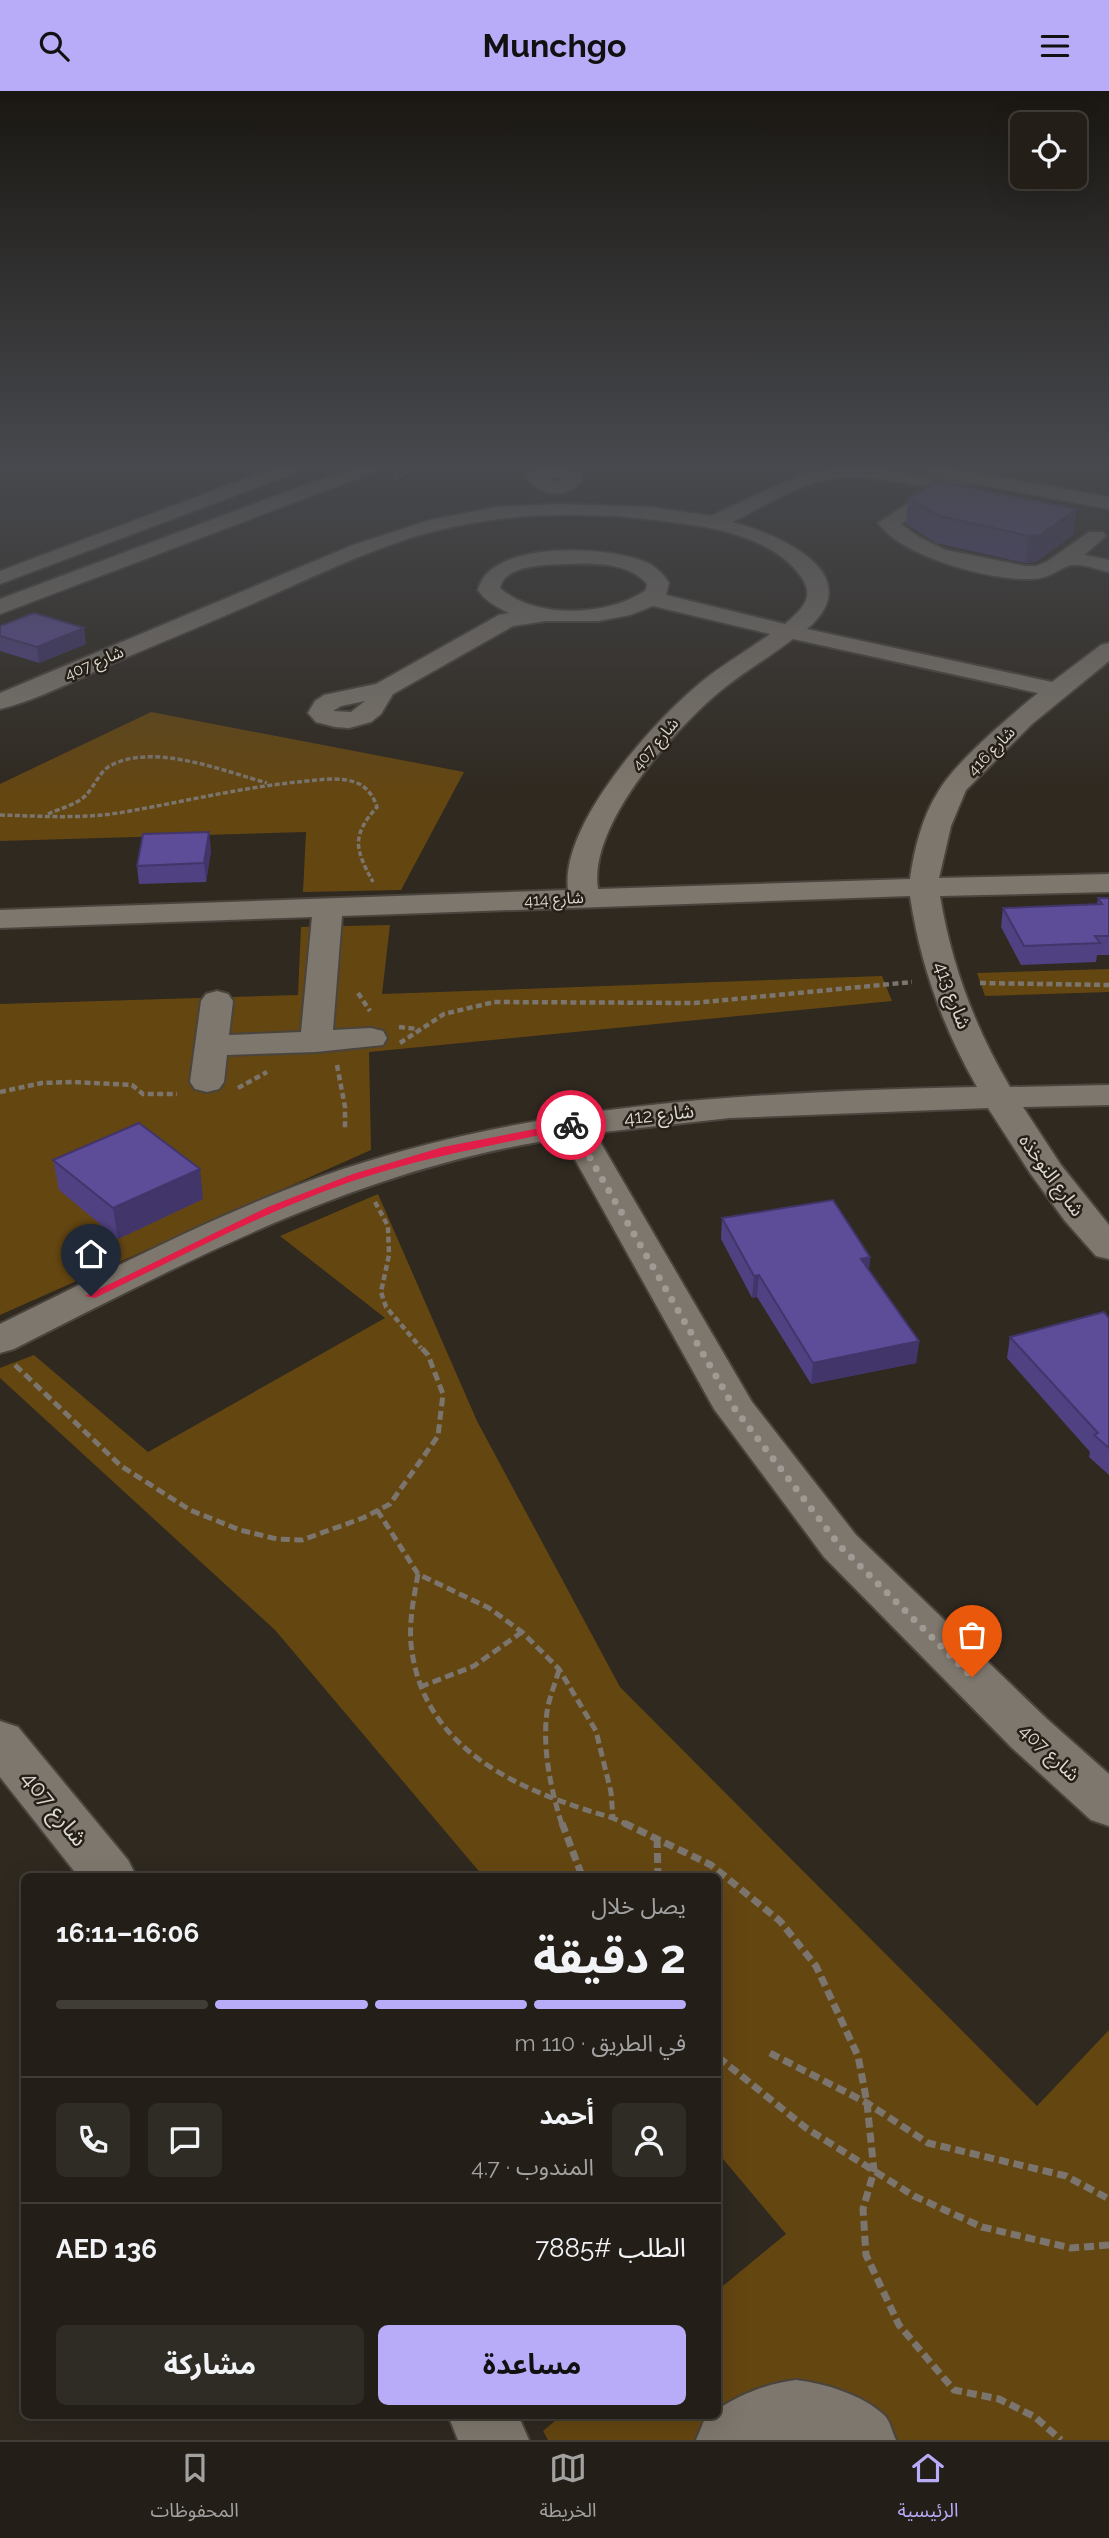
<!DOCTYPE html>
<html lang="ar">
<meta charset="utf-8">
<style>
:root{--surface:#231f18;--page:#2f2c25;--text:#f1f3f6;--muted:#a3a2a2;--line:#403d37;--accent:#b8abf7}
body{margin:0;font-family:Raleway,"Noto Sans Arabic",sans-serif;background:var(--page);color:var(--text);direction:rtl;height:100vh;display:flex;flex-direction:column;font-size:26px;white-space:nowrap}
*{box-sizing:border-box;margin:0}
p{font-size:23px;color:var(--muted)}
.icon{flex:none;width:38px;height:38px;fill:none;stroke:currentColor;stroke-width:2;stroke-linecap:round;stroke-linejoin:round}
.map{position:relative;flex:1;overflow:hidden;direction:ltr}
.drawer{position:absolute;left:21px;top:1782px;width:700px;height:546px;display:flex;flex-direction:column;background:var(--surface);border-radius:10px;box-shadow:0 7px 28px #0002,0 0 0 2px var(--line);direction:rtl}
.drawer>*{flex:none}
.controls{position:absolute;left:1010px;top:21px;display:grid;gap:14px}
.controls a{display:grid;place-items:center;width:77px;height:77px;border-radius:10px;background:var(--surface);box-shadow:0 7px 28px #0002,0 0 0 2px var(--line);font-size:35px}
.pin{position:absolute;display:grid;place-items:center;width:60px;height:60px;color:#fff;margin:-72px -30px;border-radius:50% 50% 50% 0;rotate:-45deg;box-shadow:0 0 7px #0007}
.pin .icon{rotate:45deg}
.courier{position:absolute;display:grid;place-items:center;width:70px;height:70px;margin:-35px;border:5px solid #e11d48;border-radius:50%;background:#fff;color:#222;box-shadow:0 2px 9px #0007}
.overview em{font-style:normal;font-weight:700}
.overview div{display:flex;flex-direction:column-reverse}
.overview{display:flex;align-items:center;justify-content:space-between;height:119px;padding:0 35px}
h1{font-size:46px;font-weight:700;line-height:52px}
.bar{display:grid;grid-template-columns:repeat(4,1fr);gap:10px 7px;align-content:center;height:84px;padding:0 35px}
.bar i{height:9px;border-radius:5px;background:var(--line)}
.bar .on{background:var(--accent)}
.bar p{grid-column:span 4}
.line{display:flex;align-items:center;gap:18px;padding:0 35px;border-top:2px solid var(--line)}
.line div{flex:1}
.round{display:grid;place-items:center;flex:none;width:74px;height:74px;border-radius:10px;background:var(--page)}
.button{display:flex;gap:14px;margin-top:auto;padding:14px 35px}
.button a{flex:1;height:80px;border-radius:10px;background:var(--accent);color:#111;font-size:28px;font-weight:700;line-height:80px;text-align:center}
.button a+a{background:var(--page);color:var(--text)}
header{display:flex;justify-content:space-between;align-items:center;height:91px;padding:0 35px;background:var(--accent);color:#111;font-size:32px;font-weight:700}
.menu{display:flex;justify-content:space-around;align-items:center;height:98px;border-top:2px solid var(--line);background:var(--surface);font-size:19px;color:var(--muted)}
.menu a{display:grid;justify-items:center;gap:4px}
.menu .on{color:var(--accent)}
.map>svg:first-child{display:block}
.green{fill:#644611}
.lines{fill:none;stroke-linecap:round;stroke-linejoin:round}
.minor-casing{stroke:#4a443e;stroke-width:4}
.path-far4{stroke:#7b756e;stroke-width:2.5;stroke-dasharray:3.5 2;stroke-linecap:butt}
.path-far3{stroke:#7b756e;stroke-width:3.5;stroke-dasharray:5 2.5;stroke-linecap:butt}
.path-far2{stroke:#7b756e;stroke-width:4.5;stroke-dasharray:6 3.5;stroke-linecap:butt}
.path-far1{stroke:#7b756e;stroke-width:5;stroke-dasharray:9 4.5;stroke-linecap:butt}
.path{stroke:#7b756e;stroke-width:7;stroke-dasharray:10 5;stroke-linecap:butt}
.minor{fill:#7e776d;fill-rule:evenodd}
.wall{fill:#504182}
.shaded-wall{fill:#41356a}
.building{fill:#5d4c97;stroke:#41356a;stroke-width:2}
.route{fill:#e11d48}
.done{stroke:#9f9a93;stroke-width:7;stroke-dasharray:0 12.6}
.labels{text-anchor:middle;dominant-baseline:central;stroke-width:5;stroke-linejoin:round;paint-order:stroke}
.far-street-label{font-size:16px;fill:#dbd7d1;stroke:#251f17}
.street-label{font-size:19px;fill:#dbd7d1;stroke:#251f17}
.near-street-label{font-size:23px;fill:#dbd7d1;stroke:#251f17}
</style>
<header><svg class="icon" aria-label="menu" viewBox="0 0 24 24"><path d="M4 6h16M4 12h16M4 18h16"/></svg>Munchgo<svg class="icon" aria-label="search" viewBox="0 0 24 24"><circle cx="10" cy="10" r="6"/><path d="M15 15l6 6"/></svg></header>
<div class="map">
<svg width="1109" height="2349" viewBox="0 0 1109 2349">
<rect width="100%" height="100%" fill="#2f2920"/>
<g class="green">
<path d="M151,621l313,60 -63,118 -98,2 3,-60 -306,9v-57z"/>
<path d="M390,834l-8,69 500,-18 10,25 -523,51 2,98 -371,165v-311l298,-9 3,-68z"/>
<path d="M1109,878v23l-124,4 -8,-23z"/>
<path d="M378,1103l99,227 143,266 417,419 72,-76v410h-561l-5,-9 19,-16h156v-125l68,-56 -68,-81v-277h-235l-208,-246 -275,-252v-10l34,-13 114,97 237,-134 -105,-82z"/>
</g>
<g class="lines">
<defs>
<g id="minor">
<path d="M276,376h26l-2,4 -300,113v-13z"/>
<path d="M353,376h26l-2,4 -377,143v-15z"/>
<path d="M541,376l40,3 2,9c-16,21 -42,18 -58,-2l4,-7zM551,385l12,2 -7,4 -9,-5z"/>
<path d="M837,376h40l89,17 3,4 -3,4h-15l-50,32 18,13 27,13 79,16h12l11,-5 41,-29h14l3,4 -22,19 25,5v12c-10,-2 -27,-9 -37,-7 -11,1 -21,14 -40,14 -40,2 -130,-22 -154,-56l53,-35c-38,-7 -76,-16 -114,-6 -29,8 -58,27 -85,40 46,12 139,52 75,107l245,53 49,-37 8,-2v18l-77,63 -66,66 -15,36 -12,52 170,-4v18l-169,4c11,67 35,132 70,191l99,-2v20l-86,2 38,58 48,60v34l-13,-3 -31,-35 -35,-48 -42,-65 -258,10 -135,15 157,269 104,133 191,184 62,55v52l-18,-6 -80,-73 -187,-190 -110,-148 -151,-271c-203,30 -369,120 -549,211l-14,4v-29c113,-55 224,-115 343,-155 204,-68 421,-77 634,-82 -34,-59 -57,-123 -67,-191l-568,20 -9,114 38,-2 12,3 4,7 -4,7 -67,7 -89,3 -3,27 -5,7 -12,3 -12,-3 -5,-7 11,-81 5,-7 11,-3 11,3 5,7 -4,34 72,-3 11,-115 -312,11v-18l568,-20c-8,-65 84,-167 132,-207 22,-18 47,-32 70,-49l-117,-28 -23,9 -32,6h-52l-33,5 -120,68 -12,20 -10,8 -22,6 -14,-1 -19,-5 -8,-9 7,-12 9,-6 52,-11 123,-69 10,-2c-12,-6 -23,-11 -31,-23 11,-51 135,-45 172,-26 8,5 14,11 19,19l-3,12 119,29c22,-19 32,-30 10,-55 -32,-35 -89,-43 -132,-48 -68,-9 -139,-9 -206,5 -61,12 -118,39 -174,64 -50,23 -100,43 -151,65 -41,17 -90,44 -132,54v-16l353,-148 77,-25 66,-13 61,-3 94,3 60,9 91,-42zM566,473c27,-1 62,-2 81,20l-1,6c-37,26 -110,30 -146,-2 5,-24 47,-23 66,-24zM793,548l245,54c-29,24 -82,68 -100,99 -16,25 -24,58 -28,87l-312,10c-10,-63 74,-157 120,-196 24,-20 50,-35 75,-54zM365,610l-14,11 -18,-1 8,-5z"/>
<path d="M925,376h21l163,30v12l-177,-33 -7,-2 -2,-4z"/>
<path d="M0,1630l18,6 110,133 8,16h-58l-78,-99z"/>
<path d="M796,2289c28,3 67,15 88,35 6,5 8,17 12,25h-200l10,-24 12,-1v-6c23,-15 51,-26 78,-29z"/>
<path d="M448,2324h70l11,25h-71z"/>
</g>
</defs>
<use href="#minor" class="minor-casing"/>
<path class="path-far4" d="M394,387l28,-11"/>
<g class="path-far3">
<path d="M48,723c11,-5 30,-10 38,-19 8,-8 14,-24 24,-29 42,-24 114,5 157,17"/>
<path d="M0,724c39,1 80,4 118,-2 61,-10 119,-25 180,-31 18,-2 43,-6 59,1 10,4 17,14 20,24 -26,29 -22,42 -4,75"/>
</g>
<g class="path-far2">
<path d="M980,892l129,2"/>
<path d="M358,902l12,18"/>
<path d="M399,936l19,2"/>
<path d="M400,952l44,-29 50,-12 200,1 218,-21"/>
<path d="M337,974l8,42v23"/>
<path d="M238,997l29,-16"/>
<path d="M0,1001l42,-9 31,-1 59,3 11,9h34"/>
<path d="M375,1111l13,24 1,29 -8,37 5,15 35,41"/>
</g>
<g class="path-far1">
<path d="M15,1274l106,101 69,44 50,20 37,9 25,1 61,-22 27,-14 48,-68 5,-42 -15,-39 -8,-9"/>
<path d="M377,1419l41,64 71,34 33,24 37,37 37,62 15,61 2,26 15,7"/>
<path d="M418,1483c-4,23 -9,46 -7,70 11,108 112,148 202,174"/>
<path d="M559,1579c-4,14 -10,28 -12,42 -5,37 4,78 15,113"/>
<path d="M420,1596l54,-21 48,-34"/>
</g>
<g class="path">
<path d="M562,1732l20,53"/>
<path d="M624,1732l87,42 69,56 36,45 42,90 9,47 7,68 -11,38 3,46 33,70 55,65 45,9 36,18 26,23"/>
<path d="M657,1747l1,38"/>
<path d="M770,1962l97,50 61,40 138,33 43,23"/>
<path d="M718,1966l88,71 108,68 68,31 89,21 38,-3"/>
</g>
<use href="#minor" class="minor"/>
</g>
<g class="wall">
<path d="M908,407l169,11 -4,26 -37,27 -11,1 -89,-20 -30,-19z"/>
<path d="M0,535l86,18 -47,19 -39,-12z"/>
<path d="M211,759l-5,32 -67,2 -2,-18z"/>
<path d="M1098,807h11v57h-12l-1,7 -75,3 -20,-38 2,-19 94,-3z"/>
<path d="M53,1069l150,39 -85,40 -59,-49z"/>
<path d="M722,1127l148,39 -1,13 50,71 -3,22 -105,21 -54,-87 -5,1 -31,-59z"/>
<path d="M1109,1227v157l-20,-18 1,-5 -83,-94 3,-21z"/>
</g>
<g class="shaded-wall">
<path d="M1077,418l-4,26 -37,27 -11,1 4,-27z"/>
<path d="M84,537l2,16 -47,19 -2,-16z"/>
<path d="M209,741l2,18 -5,32 -2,-19z"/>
<path d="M200,1078l3,30 -85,40 -5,-31z"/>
<path d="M870,1166l-2,22 -7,-20z"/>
<path d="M759,1184l-2,22 -5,1 2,-22z"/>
<path d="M919,1250l-3,22 -105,21 2,-21z"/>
</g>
<g class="building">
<path d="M937,390l140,28 -37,26 -11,1 -90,-20 -31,-18z"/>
<path d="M34,522l50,15 -47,19 -37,-11v-10z"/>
<path d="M209,741l-5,31 -67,3 6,-32z"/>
<path d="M1098,807h11v38h-14l5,7 -76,3 -21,-38 99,-4z"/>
<path d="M139,1032l61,46 -87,39 -60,-48z"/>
<path d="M833,1109l37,57 -9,2 58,82 -106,22 -54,-88 -5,1 -32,-58z"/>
<path d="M1104,1221l5,6v130l-15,-13 4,-2 -88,-96z"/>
</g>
<linearGradient id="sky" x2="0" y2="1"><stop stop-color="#1a1712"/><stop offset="0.53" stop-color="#47494e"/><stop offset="1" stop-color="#47494e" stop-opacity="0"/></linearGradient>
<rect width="1109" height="705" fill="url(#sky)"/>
<path class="route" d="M571,1031l6,3 -2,2c-71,17 -143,28 -213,51 -92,30 -179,78 -267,120l-10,-2 183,-89 85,-33 90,-27z"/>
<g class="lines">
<path class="done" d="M571,1034l164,284 105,137 132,131"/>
</g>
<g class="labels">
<g class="far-street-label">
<text transform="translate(94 572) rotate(-23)">شارع 407</text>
<text transform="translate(655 653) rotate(-50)">شارع 407</text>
<text transform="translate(991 660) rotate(-46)">شارع 416</text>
<text transform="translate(554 808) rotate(-3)">شارع 414</text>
</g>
<g class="street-label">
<text transform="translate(953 904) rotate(69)">شارع 413</text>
<text transform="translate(659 1023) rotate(-6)">شارع 412</text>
<text transform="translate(1052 1084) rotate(54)">شارع النوخذه</text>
<text transform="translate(1050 1661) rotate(43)">شارع 407</text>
</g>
<g class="near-street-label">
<text transform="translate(55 1717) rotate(51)">شارع 407</text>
</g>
</g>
</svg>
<div class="controls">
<a><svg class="icon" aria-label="locate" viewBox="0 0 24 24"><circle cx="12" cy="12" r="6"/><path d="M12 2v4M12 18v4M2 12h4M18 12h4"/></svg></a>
</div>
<div class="pin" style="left:972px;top:1586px;background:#ea580c"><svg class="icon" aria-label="bag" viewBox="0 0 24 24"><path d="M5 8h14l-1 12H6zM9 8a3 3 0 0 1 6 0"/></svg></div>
<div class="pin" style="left:91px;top:1205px;background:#1f2937"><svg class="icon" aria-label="home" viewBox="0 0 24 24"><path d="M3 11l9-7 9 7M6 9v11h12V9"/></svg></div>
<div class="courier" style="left:571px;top:1034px"><svg class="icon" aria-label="bike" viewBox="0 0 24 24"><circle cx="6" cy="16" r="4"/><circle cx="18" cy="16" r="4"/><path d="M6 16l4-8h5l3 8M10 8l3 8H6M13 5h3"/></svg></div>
<section class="drawer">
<div class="overview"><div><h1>2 دقيقة</h1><p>يصل خلال</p></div><em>16:06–16:11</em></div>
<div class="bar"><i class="on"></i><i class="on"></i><i class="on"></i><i></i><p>في الطريق · 110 m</p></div>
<div class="line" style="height:126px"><a class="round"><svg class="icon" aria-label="person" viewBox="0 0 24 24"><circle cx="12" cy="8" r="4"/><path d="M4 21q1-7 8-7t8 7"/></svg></a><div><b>أحمد</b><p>المندوب · 4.7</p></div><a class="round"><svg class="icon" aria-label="chat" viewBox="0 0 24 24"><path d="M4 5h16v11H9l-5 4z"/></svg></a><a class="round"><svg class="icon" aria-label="phone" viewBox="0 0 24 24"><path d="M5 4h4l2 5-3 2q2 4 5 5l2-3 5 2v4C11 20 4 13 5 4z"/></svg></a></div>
<div class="line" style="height:91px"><div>الطلب #7885</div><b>AED 136</b></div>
<div class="button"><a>مساعدة</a><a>مشاركة</a></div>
</section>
</div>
<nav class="menu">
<a class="on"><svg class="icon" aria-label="home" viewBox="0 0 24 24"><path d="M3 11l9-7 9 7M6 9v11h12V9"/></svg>الرئيسية</a>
<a><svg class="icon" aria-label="map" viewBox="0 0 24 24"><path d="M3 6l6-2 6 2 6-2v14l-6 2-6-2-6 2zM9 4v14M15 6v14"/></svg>الخريطة</a>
<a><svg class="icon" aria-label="saved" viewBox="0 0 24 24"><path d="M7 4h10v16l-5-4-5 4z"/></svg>المحفوظات</a>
</nav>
